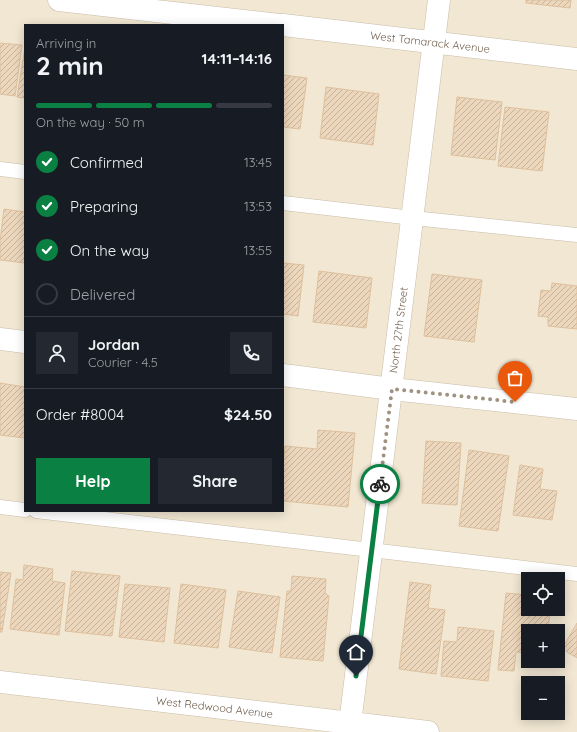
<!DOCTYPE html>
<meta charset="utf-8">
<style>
:root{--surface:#171b24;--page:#242831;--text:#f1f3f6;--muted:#9ea1a6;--line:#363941;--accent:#0b8043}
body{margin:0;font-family:Quicksand,sans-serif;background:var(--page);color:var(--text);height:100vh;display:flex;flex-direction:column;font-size:15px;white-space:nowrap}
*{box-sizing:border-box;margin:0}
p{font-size:13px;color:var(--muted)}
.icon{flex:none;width:22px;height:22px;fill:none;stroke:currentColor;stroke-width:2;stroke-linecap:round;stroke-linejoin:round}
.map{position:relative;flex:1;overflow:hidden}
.details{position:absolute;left:24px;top:24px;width:260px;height:488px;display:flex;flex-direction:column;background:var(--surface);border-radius:0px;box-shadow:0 2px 10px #0003}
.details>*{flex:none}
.tools{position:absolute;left:521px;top:572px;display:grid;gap:8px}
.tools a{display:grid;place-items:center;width:44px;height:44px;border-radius:0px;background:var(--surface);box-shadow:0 2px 10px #0003;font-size:20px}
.pin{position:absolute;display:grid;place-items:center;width:34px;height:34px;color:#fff;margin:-41px -17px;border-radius:50% 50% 50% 0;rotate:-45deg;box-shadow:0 0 4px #0007}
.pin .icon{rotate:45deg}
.courier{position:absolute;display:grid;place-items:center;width:40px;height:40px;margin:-20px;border:3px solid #0b8043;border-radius:50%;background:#fff;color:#222;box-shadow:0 1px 5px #0007}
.summary em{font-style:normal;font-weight:700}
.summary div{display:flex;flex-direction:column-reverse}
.summary{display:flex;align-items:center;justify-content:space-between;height:68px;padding:0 12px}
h1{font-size:26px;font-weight:700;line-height:30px}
.bar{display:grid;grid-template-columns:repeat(4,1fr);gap:6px 4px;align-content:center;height:48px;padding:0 12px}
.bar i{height:5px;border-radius:3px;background:var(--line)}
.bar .selected{background:var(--accent)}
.bar p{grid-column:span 4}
.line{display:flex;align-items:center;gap:10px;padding:0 12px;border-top:1px solid var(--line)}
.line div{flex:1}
.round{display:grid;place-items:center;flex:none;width:42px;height:42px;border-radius:0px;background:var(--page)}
ol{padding:0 12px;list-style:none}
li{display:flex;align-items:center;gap:12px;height:44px}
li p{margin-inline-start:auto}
li .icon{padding:4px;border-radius:50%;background:var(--accent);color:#fff;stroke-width:4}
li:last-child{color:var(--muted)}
li i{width:22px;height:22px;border:2px solid var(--line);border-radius:50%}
.button{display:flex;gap:8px;margin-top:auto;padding:8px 12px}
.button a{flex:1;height:46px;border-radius:0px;background:var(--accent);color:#fff;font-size:16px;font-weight:700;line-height:46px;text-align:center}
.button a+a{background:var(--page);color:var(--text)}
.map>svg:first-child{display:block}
.residential{fill:#f1e7d2;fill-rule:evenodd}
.building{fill:url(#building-hatch);stroke:#dec09e}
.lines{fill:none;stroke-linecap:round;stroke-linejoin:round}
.service-casing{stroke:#cabdaa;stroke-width:15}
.minor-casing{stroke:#cabdaa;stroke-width:23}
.service{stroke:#fff;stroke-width:14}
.minor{stroke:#fff;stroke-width:22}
.done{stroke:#a09280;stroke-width:4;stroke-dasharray:0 7.2}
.route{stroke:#0b8043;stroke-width:5}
.labels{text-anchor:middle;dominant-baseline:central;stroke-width:3.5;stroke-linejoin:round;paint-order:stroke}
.street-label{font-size:11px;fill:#705d4b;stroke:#fdf8e8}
</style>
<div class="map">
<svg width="577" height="732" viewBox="0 0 577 732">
<defs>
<pattern id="building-hatch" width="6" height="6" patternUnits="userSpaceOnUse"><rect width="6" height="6" fill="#edd7bc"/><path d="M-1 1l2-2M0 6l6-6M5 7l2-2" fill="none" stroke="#c4b29b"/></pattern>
</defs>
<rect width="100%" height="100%" fill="#faf4e3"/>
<path class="residential" d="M0,0h577v732h-577zM25,25h258v486h-258zM528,579h30v30h-30zM528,631h30v30h-30zM528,683h30v30h-30z"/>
<g class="building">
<path d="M526,0h45l-1,8 -44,-5z"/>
<path d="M0,43l22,2 -7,51 -15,-2z"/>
<path d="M25,47v51l-8,-1z"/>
<path d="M283,75l24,3 -7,51 -17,-2z"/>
<path d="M326,87l53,7 -6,51 -53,-7z"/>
<path d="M457,97l45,5 -7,58 -44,-5z"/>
<path d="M505,107l44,5 -7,59 -44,-5z"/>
<path d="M4,209l21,3v51l-25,-3v-19z"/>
<path d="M283,263l21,2 -6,51 -15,-2z"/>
<path d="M319,271l53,7 -6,50 -53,-6z"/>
<path d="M432,274l50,6 -8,62 -50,-6z"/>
<path d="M552,283l25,3v43l-29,-3v-9l-10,-1 3,-26 10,1z"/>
<path d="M0,383l25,4v51l-25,-3z"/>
<path d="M318,430l37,3 -7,74 -65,-6v-33l2,-22 32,3z"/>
<path d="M426,441l35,2 -4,62 -35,-2z"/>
<path d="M469,450l40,6 -11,75 -39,-5z"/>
<path d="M520,465l23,4 -3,20 17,2 -5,29 -39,-5z"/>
<path d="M24,565l29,4 -1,12 13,2 -6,52 -49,-6 6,-50 7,1z"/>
<path d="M72,571l48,5 -8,60 -47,-5z"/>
<path d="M0,572l11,1 -9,59h-2z"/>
<path d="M292,576l34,3 -1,14 4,3 -6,65 -43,-4 7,-66h4z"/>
<path d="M410,582l21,3 -3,23 17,2 -9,64 -37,-5z"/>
<path d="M125,584l45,4 -6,54 -45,-5z"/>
<path d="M181,584l45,6 -8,58 -44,-5z"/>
<path d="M238,591l42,6 -8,56 -43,-6z"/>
<path d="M506,593l22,2v14h9l-1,2 14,2 -2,18h-20v22l-12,-1 -2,19 -16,-1z"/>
<path d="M577,623v35l-15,-9z"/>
<path d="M458,627l36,4 -6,50 -47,-5 3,-35 13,1z"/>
</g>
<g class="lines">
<defs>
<g id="service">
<path d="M0,169l25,3"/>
<path d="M283,203l130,15 164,17"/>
<path d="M0,507l25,3"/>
<path d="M36,511l541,63"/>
</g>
<g id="minor">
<path d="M59,0l220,25"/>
<path id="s1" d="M283,25l294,34"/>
<path d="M0,339l25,3"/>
<path d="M283,375l109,14 185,20"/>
<path id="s2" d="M0,682l428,50"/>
<path id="s3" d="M349,732l90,-732"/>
</g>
</defs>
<use href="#service" class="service-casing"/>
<use href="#minor" class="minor-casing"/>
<use href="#service" class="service"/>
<use href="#minor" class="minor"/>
</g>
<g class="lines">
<path class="done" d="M380,484l12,-95 123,13"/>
<path class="route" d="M356,676l24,-192"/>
</g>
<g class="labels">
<g class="street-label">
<text stroke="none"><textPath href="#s1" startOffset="148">West Tamarack Avenue</textPath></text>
<text stroke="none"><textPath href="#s3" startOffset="405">North 27th Street</textPath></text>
<text stroke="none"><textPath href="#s2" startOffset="216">West Redwood Avenue</textPath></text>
</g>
</g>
</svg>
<div class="tools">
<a><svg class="icon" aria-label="locate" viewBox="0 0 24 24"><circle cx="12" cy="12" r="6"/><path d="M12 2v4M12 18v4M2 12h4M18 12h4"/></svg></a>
<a>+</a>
<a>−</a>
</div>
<div class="pin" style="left:515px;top:402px;background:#ea580c"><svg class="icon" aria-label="bag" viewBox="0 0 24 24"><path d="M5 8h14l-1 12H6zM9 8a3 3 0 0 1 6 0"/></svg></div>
<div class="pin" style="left:356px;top:676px;background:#1f2937"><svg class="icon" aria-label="home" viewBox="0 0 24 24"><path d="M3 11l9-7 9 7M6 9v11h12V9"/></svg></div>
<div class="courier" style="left:380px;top:484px"><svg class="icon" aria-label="bike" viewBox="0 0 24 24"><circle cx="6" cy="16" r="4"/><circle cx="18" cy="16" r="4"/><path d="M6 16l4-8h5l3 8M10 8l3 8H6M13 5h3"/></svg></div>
<section class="details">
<div class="summary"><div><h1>2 min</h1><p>Arriving in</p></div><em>14:11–14:16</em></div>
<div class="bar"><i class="selected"></i><i class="selected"></i><i class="selected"></i><i></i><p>On the way · 50 m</p></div>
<ol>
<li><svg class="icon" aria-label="check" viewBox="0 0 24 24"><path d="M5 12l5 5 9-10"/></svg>Confirmed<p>13:45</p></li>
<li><svg class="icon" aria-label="check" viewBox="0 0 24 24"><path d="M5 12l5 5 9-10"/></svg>Preparing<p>13:53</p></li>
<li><svg class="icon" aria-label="check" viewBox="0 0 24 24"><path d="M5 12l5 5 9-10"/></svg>On the way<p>13:55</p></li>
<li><i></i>Delivered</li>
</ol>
<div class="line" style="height:72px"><a class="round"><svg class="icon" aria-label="person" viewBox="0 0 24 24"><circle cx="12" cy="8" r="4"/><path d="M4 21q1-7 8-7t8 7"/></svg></a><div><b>Jordan</b><p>Courier · 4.5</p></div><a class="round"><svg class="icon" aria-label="phone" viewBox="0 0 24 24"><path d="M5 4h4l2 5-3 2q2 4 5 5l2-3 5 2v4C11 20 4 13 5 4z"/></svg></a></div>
<div class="line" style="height:52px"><div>Order #8004</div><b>$24.50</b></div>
<div class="button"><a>Help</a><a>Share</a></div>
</section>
</div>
